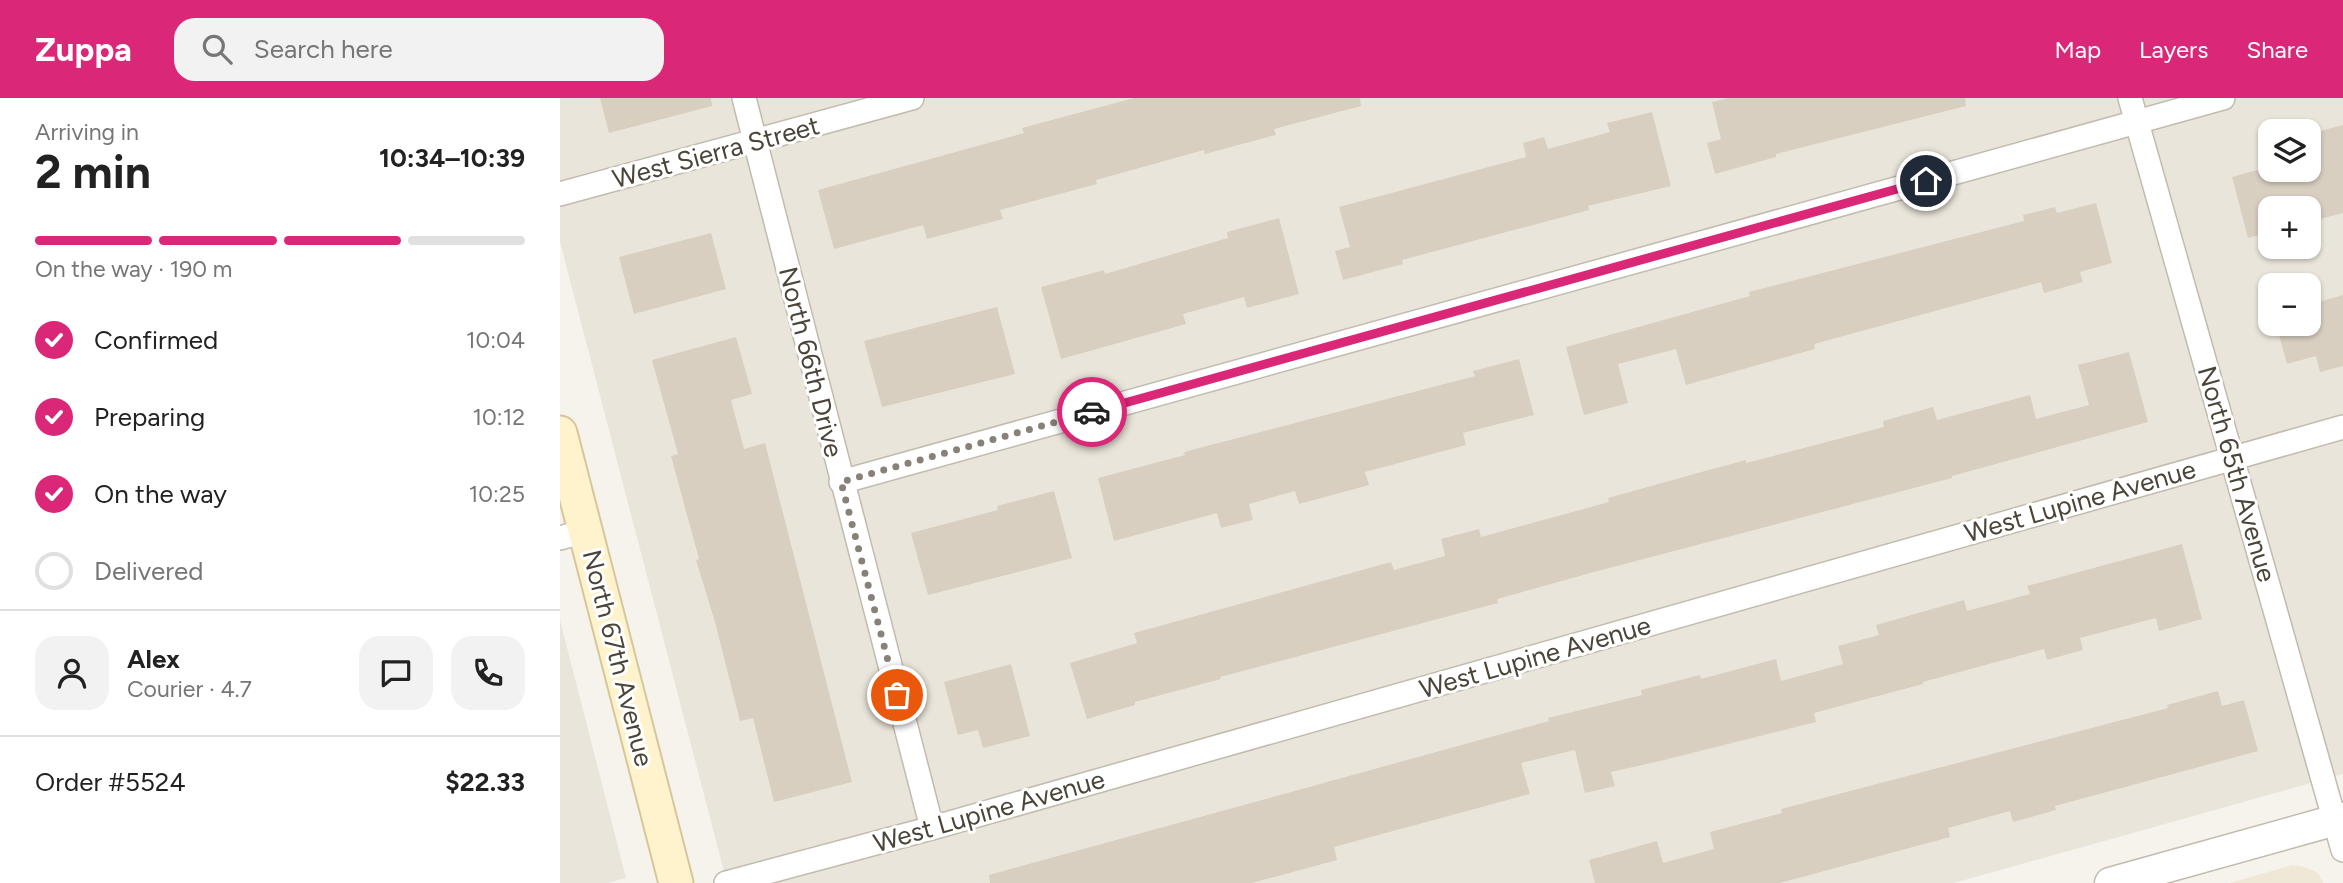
<!DOCTYPE html>
<meta charset="utf-8">
<style>
:root{--surface:#fff;--page:#f2f2f2;--text:#222;--muted:#767676;--line:#e0e0e0;--accent:#db2777}
body{margin:0;font-family:Figtree,sans-serif;background:var(--page);color:var(--text);height:100vh;display:flex;flex-direction:column;font-size:26px;white-space:nowrap}
*{box-sizing:border-box;margin:0}
p{font-size:23px;color:var(--muted)}
.icon{flex:none;width:38px;height:38px;fill:none;stroke:currentColor;stroke-width:2;stroke-linecap:round;stroke-linejoin:round}
.map{position:relative;flex:1;overflow:hidden}
.drawer{display:flex;flex-direction:column;background:var(--surface);width:560px}
.drawer>*{flex:none}
.buttons{position:absolute;left:1698px;top:21px;display:grid;gap:14px}
.buttons a{display:grid;place-items:center;width:63px;height:63px;border-radius:14px;background:var(--surface);box-shadow:0 2px 5px #0004;font-size:35px}
.pin{position:absolute;display:grid;place-items:center;width:60px;height:60px;color:#fff;margin:-30px;border:4px solid #fff;border-radius:50%;box-shadow:0 2px 7px #0007}
.courier{position:absolute;display:grid;place-items:center;width:70px;height:70px;margin:-35px;border:5px solid #db2777;border-radius:50%;background:#fff;color:#222;box-shadow:0 2px 9px #0007}
.head em{font-style:normal;font-weight:700}
.head div{display:flex;flex-direction:column-reverse}
.head{display:flex;align-items:center;justify-content:space-between;height:119px;padding:0 35px}
h1{font-size:46px;font-weight:700;line-height:52px}
.bar{display:grid;grid-template-columns:repeat(4,1fr);gap:10px 7px;align-content:center;height:84px;padding:0 35px}
.bar i{height:9px;border-radius:5px;background:var(--line)}
.bar .current{background:var(--accent)}
.bar p{grid-column:span 4}
.line{display:flex;align-items:center;gap:18px;padding:0 35px;border-top:2px solid var(--line)}
.line div{flex:1}
.round{display:grid;place-items:center;flex:none;width:74px;height:74px;border-radius:21px;background:var(--page)}
ol{padding:0 35px;list-style:none}
li{display:flex;align-items:center;gap:21px;height:77px}
li p{margin-inline-start:auto}
li .icon{padding:7px;border-radius:50%;background:var(--accent);color:#fff;stroke-width:4}
li:last-child{color:var(--muted)}
li i{width:38px;height:38px;border:4px solid var(--line);border-radius:50%}
header{display:flex;align-items:center;gap:42px;box-sizing:border-box;height:98px;padding:0 35px;background:var(--accent);color:#fff}
header strong{font-size:33px}
nav{display:flex;gap:38px;margin-inline-start:auto;font-size:24px}
.search{width:490px;height:63px;background:var(--page);display:flex;align-items:center;gap:18px;box-sizing:border-box;padding:0 24px;border-radius:21px;color:var(--muted);font-size:26px}
main{display:flex;flex:1;min-height:0}
.map>svg:first-child{display:block}
.residential{fill:#eae5da;fill-rule:evenodd}
.education{fill:#efe8d6}
.building{fill:#d8cfc1}
.lines{fill:none;stroke-linecap:round;stroke-linejoin:round}
.minor-casing{stroke:#c2bbae;stroke-width:26}
.tertiary-casing{stroke:#c2bbae;stroke-width:33}
.secondary-casing{stroke:#d6c79b;stroke-width:37}
.minor{stroke:#fff;stroke-width:23}
.tertiary{stroke:#fff;stroke-width:30}
.secondary{stroke:#fff3cd;stroke-width:33}
.done{stroke:#878178;stroke-width:7;stroke-dasharray:0 12.6}
.route{stroke:#db2777;stroke-width:9}
.labels{text-anchor:middle;dominant-baseline:central;stroke-width:6;stroke-linejoin:round;paint-order:stroke}
.street-label{font-size:26px;fill:#4b4439;stroke:#fff}
</style>
<header>
<strong>Zuppa</strong>
<div class="search"><svg class="icon" aria-label="search" viewBox="0 0 24 24"><circle cx="10" cy="10" r="6"/><path d="M15 15l6 6"/></svg>Search here</div>
<nav><a>Map</a><a>Layers</a><a>Share</a></nav>
</header>
<main>
<section class="drawer">
<div class="head"><div><h1>2 min</h1><p>Arriving in</p></div><em>10:34–10:39</em></div>
<div class="bar"><i class="current"></i><i class="current"></i><i class="current"></i><i></i><p>On the way · 190 m</p></div>
<ol>
<li><svg class="icon" aria-label="check" viewBox="0 0 24 24"><path d="M5 12l5 5 9-10"/></svg>Confirmed<p>10:04</p></li>
<li><svg class="icon" aria-label="check" viewBox="0 0 24 24"><path d="M5 12l5 5 9-10"/></svg>Preparing<p>10:12</p></li>
<li><svg class="icon" aria-label="check" viewBox="0 0 24 24"><path d="M5 12l5 5 9-10"/></svg>On the way<p>10:25</p></li>
<li><i></i>Delivered</li>
</ol>
<div class="line" style="height:126px"><a class="round"><svg class="icon" aria-label="person" viewBox="0 0 24 24"><circle cx="12" cy="8" r="4"/><path d="M4 21q1-7 8-7t8 7"/></svg></a><div><b>Alex</b><p>Courier · 4.7</p></div><a class="round"><svg class="icon" aria-label="chat" viewBox="0 0 24 24"><path d="M4 5h16v11H9l-5 4z"/></svg></a><a class="round"><svg class="icon" aria-label="phone" viewBox="0 0 24 24"><path d="M5 4h4l2 5-3 2q2 4 5 5l2-3 5 2v4C11 20 4 13 5 4z"/></svg></a></div>
<div class="line" style="height:91px"><div>Order #5524</div><b>$22.33</b></div>
</section>
<div class="map">
<svg width="1783" height="785" viewBox="0 0 1783 785">
<rect width="100%" height="100%" fill="#f6f3ec"/>
<g class="residential">
<path d="M0,0h1783v676l-389,109h-1227l-167,-641zM1710,33h38v39h-38zM1710,110h38v39h-38zM1710,187h38v39h-38z"/>
<path d="M0,522l66,258 -18,5h-48z"/>
</g>
<path class="education" d="M1732,767l13,2 13,6 5,10h-93z"/>
<g class="building">
<path d="M40,0h111l1,8 -103,27z"/>
<path d="M574,0h226l1,8 -87,23 2,6 -71,19 -1,-4 -108,30 1,4 -97,26 3,9 -76,20 -4,-14 -89,24 -16,-59 206,-57 -2,-5z"/>
<path d="M1168,0h237l1,8 -190,48v3l-61,17 -8,-31 14,-4 -9,-37z"/>
<path d="M1092,14l19,74 -83,20 1,4 -187,50 1,4 -60,16 -8,-29 15,-4 -11,-40 187,-50 -3,-14 21,-6 4,12 62,-17 -3,-9z"/>
<path d="M1783,27v88l-35,9v-14h-38v24l-22,6 -16,-61 32,-9 -5,-19 11,-3v24h38v-36z"/>
<path d="M1536,105l16,60 -32,9 3,10 -39,11 -3,-11 -227,62 1,5 -129,36 -10,-36 -58,15 10,39 -44,12 -18,-68 184,-51 -1,-4 275,-71 -1,-6 32,-8 2,6z"/>
<path d="M719,120l20,76 -52,14 -3,-11 -61,17 3,10 -125,35 -20,-72 63,-17 1,4 123,-36 -1,-6z"/>
<path d="M151,135l15,56 -92,25 -15,-57z"/>
<path d="M1783,197v71l-23,6 -4,-16 -29,8 -11,-40h32v-19z"/>
<path d="M437,209l18,67 -133,33 -18,-66z"/>
<path d="M176,239l16,57 -21,6 13,49 21,-6 87,339 -78,20 -21,-84 -13,3 -25,-99 -19,-62 3,-1 -28,-103 7,-2 -26,-94z"/>
<path d="M1569,254l19,70 -196,54v2l-358,94 -97,27 1,4 -278,74 1,2 -86,23v3l-48,14 -17,-56 67,-20 -3,-10 257,-71 3,8 51,-14 -4,-17 38,-10 2,8 128,-35 -1,-4 97,-27 41,-11v3l138,-36 -1,-6 50,-14 4,13 93,-25 6,24 53,-14 -11,-40z"/>
<path d="M959,261l15,56 -71,18 3,12 -101,27 4,13 -70,19 -4,-13 -46,13 4,16 -32,8 -4,-15 -103,28 -16,-63 87,-23 -1,-3 291,-76 -2,-5z"/>
<path d="M494,393l18,67 -144,37 -17,-62 87,-23 -1,-4z"/>
<path d="M1622,446l20,75 -43,12 -3,-13 -76,20 3,12 -36,10 -3,-11 -121,33v2l-109,29 2,9 -156,39 -49,11 4,14 -30,7 -10,-43 -54,13 9,31 -196,53 3,13 -85,23h-262l-1,-8 560,-154 -1,-3 94,-23 -1,-5 59,-15 1,4 75,-20 5,22 62,-17 -5,-18 41,-11 -3,-10 88,-25 3,11 63,-17 -3,-8z"/>
<path d="M451,566l19,72 -47,12 -5,-18 -20,5 -14,-53z"/>
<path d="M1658,593l4,15 22,-6 14,51 -203,55 1,4 -43,12 -3,-11 -62,17 2,9 -170,46h-185l-6,-23 68,-19 6,22 51,-14 -4,-17 72,-19 -1,-4 387,-101 -1,-3z"/>
</g>
<g class="lines">
<defs>
<g id="minor">
<path d="M184,0l188,730"/>
<path d="M1570,0l213,752"/>
<path d="M0,96l352,-96"/>
<path d="M281,384l1382,-384"/>
<path d="M0,440l25,-7"/>
<path d="M166,785l206,-55 1411,-401"/>
</g>
<path id="tertiary" d="M1550,785l233,-65"/>
<path id="secondary" d="M0,335l116,450"/>
</defs>
<use href="#minor" class="minor-casing"/>
<use href="#tertiary" class="tertiary-casing"/>
<use href="#secondary" class="secondary-casing"/>
<use href="#minor" class="minor"/>
<use href="#tertiary" class="tertiary"/>
<use href="#secondary" class="secondary"/>
</g>
<g class="lines">
<path class="done" d="M337,597l-56,-213 251,-70"/>
<path class="route" d="M532,314l834,-231"/>
</g>
<g class="labels">
<g class="street-label">
<text transform="translate(156 54) rotate(-15)">West Sierra Street</text>
<text transform="translate(251 264) rotate(76)">North 66th Drive</text>
<text transform="translate(1677 376) rotate(74)">North 65th Avenue</text>
<text transform="translate(1520 403) rotate(-16)">West Lupine Avenue</text>
<text transform="translate(975 559) rotate(-16)">West Lupine Avenue</text>
<text transform="translate(58 560) rotate(76)">North 67th Avenue</text>
<text transform="translate(429 713) rotate(-16)">West Lupine Avenue</text>
</g>
</g>
</svg>
<div class="buttons">
<a><svg class="icon" aria-label="layers" viewBox="0 0 24 24"><path d="M12 4l9 5-9 5-9-5zM3 14l9 5 9-5"/></svg></a>
<a>+</a>
<a>−</a>
</div>
<div class="pin" style="left:337px;top:597px;background:#ea580c"><svg class="icon" aria-label="bag" viewBox="0 0 24 24"><path d="M5 8h14l-1 12H6zM9 8a3 3 0 0 1 6 0"/></svg></div>
<div class="pin" style="left:1366px;top:83px;background:#1f2937"><svg class="icon" aria-label="home" viewBox="0 0 24 24"><path d="M3 11l9-7 9 7M6 9v11h12V9"/></svg></div>
<div class="courier" style="left:532px;top:314px"><svg class="icon" aria-label="car" viewBox="0 0 24 24"><path d="M5 17H2v-5l4-1 3-4h7l3 4 3 1v5h-3M9 17h6M6 11h13"/><circle cx="7" cy="17" r="2"/><circle cx="17" cy="17" r="2"/></svg></div>
</div>
</main>
